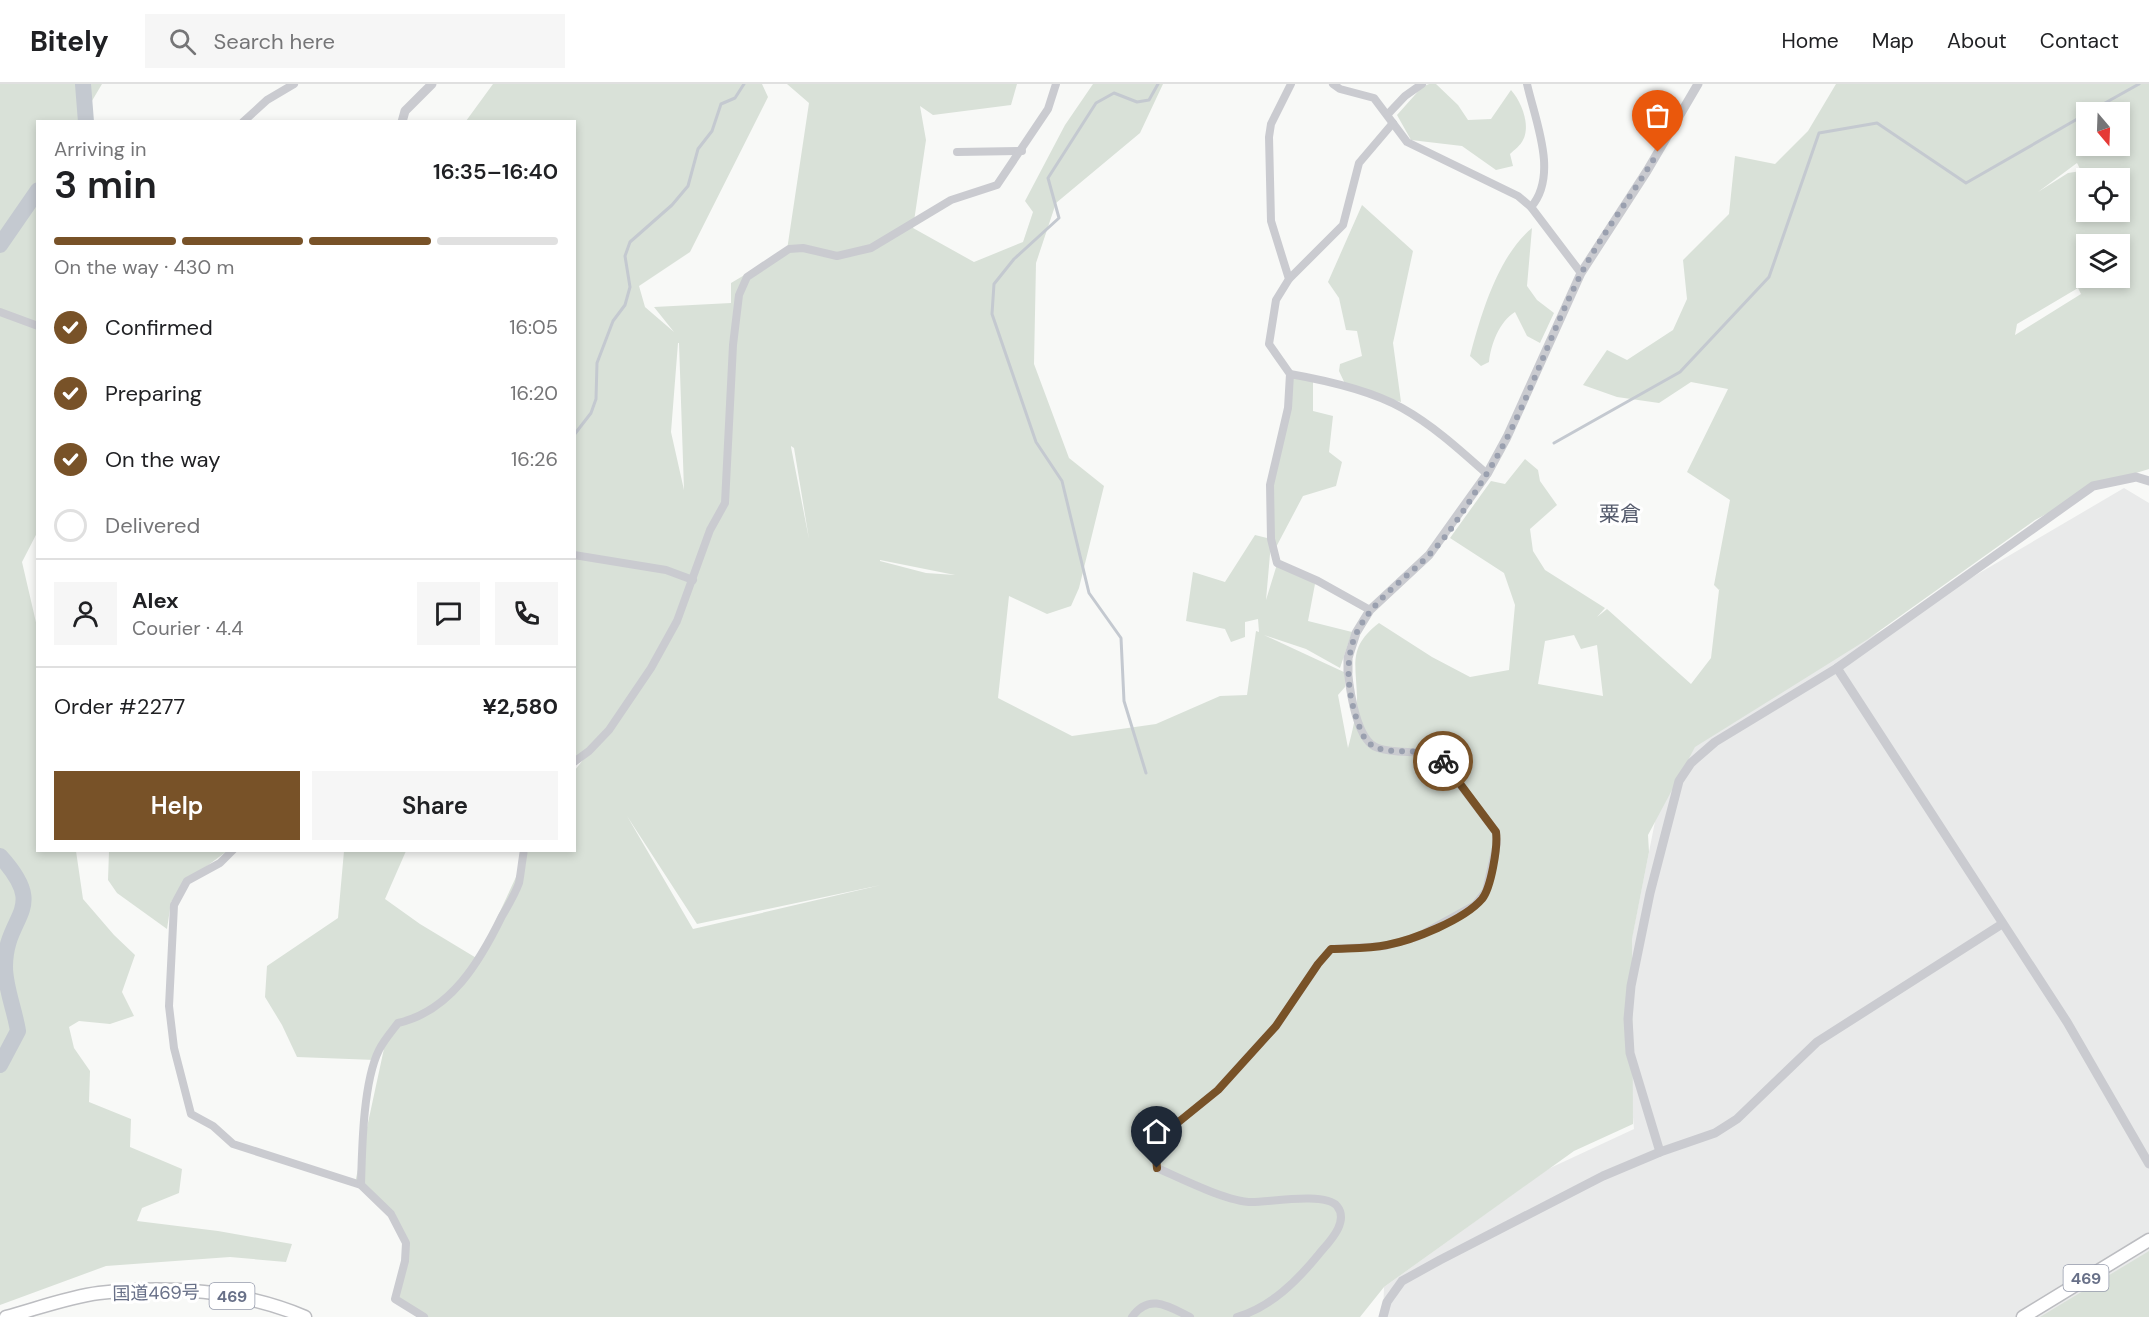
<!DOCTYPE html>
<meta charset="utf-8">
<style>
:root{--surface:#fff;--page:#f6f6f6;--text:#202124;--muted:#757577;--line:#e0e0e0;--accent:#785228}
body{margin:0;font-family:"DM Sans","Noto Sans JP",sans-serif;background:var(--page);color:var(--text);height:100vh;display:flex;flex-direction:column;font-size:22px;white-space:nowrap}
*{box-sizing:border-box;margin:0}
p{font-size:20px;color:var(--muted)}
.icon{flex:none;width:33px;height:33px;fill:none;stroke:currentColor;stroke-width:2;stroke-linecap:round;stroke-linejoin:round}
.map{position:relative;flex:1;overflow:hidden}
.panel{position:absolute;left:36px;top:36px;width:540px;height:732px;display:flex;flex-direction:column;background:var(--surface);border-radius:0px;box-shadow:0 3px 9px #0003}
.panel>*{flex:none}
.needle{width:39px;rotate:161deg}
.buttons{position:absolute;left:2076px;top:18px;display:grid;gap:12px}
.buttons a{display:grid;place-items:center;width:54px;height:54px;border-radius:0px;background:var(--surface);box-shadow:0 3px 9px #0003;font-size:30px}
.pin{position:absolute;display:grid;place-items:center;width:51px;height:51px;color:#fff;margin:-62px -26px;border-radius:50% 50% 50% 0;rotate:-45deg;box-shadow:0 0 6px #0007}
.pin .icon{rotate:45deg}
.courier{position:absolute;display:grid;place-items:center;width:60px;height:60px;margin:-30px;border:4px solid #785228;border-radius:50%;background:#fff;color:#222;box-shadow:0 2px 8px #0007}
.headline em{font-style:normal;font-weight:600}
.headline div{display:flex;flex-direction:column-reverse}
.headline{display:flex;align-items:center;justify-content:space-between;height:102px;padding:0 18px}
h1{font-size:39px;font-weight:600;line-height:45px}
.bar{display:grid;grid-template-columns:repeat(4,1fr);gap:9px 6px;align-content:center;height:72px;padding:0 18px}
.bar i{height:8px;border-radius:4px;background:var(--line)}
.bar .current{background:var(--accent)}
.bar p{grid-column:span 4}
.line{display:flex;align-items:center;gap:15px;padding:0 18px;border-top:2px solid var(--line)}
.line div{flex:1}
.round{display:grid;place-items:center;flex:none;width:63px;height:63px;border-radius:0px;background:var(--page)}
ol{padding:0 18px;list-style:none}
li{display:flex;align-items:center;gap:18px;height:66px}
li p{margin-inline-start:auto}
li .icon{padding:6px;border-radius:50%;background:var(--accent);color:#fff;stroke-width:4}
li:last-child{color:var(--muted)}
li i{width:33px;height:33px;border:3px solid var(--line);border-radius:50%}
.button{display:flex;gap:12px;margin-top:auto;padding:12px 18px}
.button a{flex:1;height:69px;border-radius:0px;background:var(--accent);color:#fff;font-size:24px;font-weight:600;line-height:69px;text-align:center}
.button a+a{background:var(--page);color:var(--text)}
header{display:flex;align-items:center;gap:36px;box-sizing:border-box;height:84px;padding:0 30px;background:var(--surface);border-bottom:2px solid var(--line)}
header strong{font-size:28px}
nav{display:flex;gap:33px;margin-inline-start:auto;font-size:21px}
.search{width:420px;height:54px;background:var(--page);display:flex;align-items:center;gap:15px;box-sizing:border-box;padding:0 21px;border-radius:0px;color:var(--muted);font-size:22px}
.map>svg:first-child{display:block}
.built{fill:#e9eaea}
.green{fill:#d9e1d8;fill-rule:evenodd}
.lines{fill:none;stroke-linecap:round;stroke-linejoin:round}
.stream{stroke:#c4c9d0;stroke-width:3}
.river{stroke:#c4c9d0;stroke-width:16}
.trunk-casing{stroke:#bcbdc1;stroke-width:15}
.minor{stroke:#cacbd0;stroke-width:8}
.tertiary{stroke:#cacbd0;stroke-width:9}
.trunk{stroke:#fff;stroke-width:12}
.done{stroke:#9aa0af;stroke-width:6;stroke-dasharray:0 10.8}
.route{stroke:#785228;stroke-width:8}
.labels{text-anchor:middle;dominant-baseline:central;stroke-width:6;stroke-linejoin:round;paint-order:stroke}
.shield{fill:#fff;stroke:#959bac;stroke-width:1.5}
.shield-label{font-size:16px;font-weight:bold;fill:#687088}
.street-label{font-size:18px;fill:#687088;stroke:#fff}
.quarter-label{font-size:21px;fill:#565c6d;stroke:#fff}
</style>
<header>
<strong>Bitely</strong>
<div class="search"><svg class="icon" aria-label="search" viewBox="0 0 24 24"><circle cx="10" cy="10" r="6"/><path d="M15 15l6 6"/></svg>Search here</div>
<nav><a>Home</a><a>Map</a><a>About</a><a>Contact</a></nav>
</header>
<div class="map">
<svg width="2149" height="1233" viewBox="0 0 2149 1233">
<rect width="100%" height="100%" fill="#f8f9f7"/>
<path class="built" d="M2124,404l25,15v756l-88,58h-678l1,-30 164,-118 86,-40 -12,-141 46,-232z"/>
<g class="green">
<path d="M0,0h102l-22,37 -42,1v409l-16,31 16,69v219l38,1 7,48 31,36 21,20 -13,37 12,24 -24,8 -31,-3 -10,6 5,21 16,23 -1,31 42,17 -1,28 52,22 -3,24 -37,15 -5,13 81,10 74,13 -6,18 -56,-5 -124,9 -106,39z"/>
<path d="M493,0h269l6,13 -78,155 -51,34 6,21 29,25 -20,-25 77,-4v-20l56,-33 22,-147 -22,-19h230l-6,21 -78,10 -13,-9 6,34 -13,88 61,34 49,-20 10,-30 -8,-11 40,-76 28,-41h70l-23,49 -84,70 -20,60 -2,101 35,94 35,28 -25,102 -8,18 -24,8 -38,-18 -11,102 74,38 84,-12 64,-28 27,-1 9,-64 3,1 -1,-13 -13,3v15l-14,5 -6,-13 -39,-8 7,-49 32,10 30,-47 16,4 -1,-47 21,-116 22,2v33l20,5 -4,36 13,10 -6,24 -33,10 -29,55 -3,-8 -5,57 12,-39 37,23 -7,37 44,11 -12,36 -34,-19 -42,-14 82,38 -1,14 -7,8 10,53c4,-15 9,-35 9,-51 -1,-34 -9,-50 22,-74l53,34 38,20 39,-7 6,-65 -11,-32 -54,-35 41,-57 14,3 20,-25 13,11 2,11 17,24 -27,24 3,22 12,19 60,38 -8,9 10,-8 84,75 20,-26 8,-68 6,-10 -6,10 -5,-5 16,-85 -43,-28 41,-83 -37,-7 -32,21 -42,-6 -34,-12 24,-35 20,10 46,-30 14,-31 -4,-39 46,-46 6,-58 40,8 33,-33 28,-47h313v385l-42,13 -72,38 -167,119 -173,108 -47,88 1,17 -17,87 1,185 -59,27 -190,136 -24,30h-943l-22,-18 10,-50 -14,-35 -36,-31 33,-153 -13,30 -78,-3 -15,-32 -17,-28 2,-31 71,-48 6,-67h62l-21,48 35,25 58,35 50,-108 46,-1 1,-80 15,-19 -15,12 -1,-641 -108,-1zM2086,28h34v34h-34zM2077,79l4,8 -13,2 -30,19zM2086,94h34v34h-34zM2086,160h34v34h-34zM2078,204l3,6 -66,41 2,-11zM678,259h1l5,147 -13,-58zM791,362l3,2 15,91 -18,-92zM880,477v-1l75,15 -29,-2zM1574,551l7,14 16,-4 6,51 -65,-12 7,-43zM627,732l70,108 184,-39 -188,44z"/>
<path d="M1429,0h7l22,21 10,15 23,-1 20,-29c10,11 20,35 12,50 -2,5 -9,10 -13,14l3,12 -17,4 -34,-24 -51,-6 -14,-25 25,-28z"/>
<path d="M1362,121l51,46 -20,92 8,59 -54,-14 -8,-17 1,-7 22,-8 -5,-25 -11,-1 -7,-32 -11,-16z"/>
<path d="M1532,144l-5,58 10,14 17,13 -14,30 -13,-7 -12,-24c-16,10 -24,32 -26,50l-8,4 -11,-10c11,-42 28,-100 62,-128z"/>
<path d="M157,766l70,1 -40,30 -16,21 -4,27 -50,-36 -9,-13 1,-29z"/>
<path d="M2149,1167v66h-109z"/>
</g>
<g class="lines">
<g class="stream">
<path d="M2089,28l50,-28"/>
<path d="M574,351l17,-22 5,-14 1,-36 16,-42 12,-16 5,-18 -5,-31 5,-14 42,-37 16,-19 10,-37 14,-18 9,-27 14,-6 9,-14"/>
<path d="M1554,359l126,-71 89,-95 50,-144 58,-10 89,60 120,-69"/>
<path d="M1146,689l-22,-72 -3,-63 -32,-45 -27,-112 -26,-39 -44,-128 2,-30 20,-25 45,-41 -11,-40 48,-75 18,-10 23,9 12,-2 9,-16"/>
</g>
<g class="river">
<path d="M83,0l3,38"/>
<path d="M0,161l38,-55"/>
<path d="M0,772c50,55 5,57 5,111 0,20 10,44 13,64l-18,34"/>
</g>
<defs>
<g id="trunk">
<path d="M6,1233c30,-8 62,-20 93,-24 68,-8 143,-3 206,24"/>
<path d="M2023,1233l126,-77"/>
</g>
</defs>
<use href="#trunk" class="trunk-casing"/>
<g class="minor">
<path d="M1291,0l-20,40 -2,13 2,84 18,58 -13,21 -7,44 21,30 -2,34 -18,77 1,54 6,24 41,18 52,29"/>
<path d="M1333,0l7,5 34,9 33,44 111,54 13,11 50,66"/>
<path d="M1527,0c8,36 32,91 4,123"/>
<path d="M1388,30l17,-18 17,-12"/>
<path d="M243,38l24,-22 27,-16"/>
<path d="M957,68l65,-1"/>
<path d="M1289,195l54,-54 16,-62 34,-40"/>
<path d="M0,228l38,14"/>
<path d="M1290,290c34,6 82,17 112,34 32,18 58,42 85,66"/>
<path d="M574,471l92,15 27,10"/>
<path d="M574,678l15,-11 20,-21 42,-62 26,-47 33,-91 15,-27 8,-158 6,-50 8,-18 42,-28 14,-1 34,8 34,-8 80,-48 46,-15 51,-76 8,-25"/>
<path d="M233,766l-13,13 -33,18 -13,24 -5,101 5,42 17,66 22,12 20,18 128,41 30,29 15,29 -1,18 -10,38 29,18"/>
<path d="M361,1101c1,-36 2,-103 18,-135 5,-10 13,-19 19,-27 53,-12 82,-62 104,-107 6,-10 13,-22 17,-33 2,-11 3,-22 5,-33"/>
<path d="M1132,1233c17,-24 36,-11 58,0"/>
<path d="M1237,1233c34,-10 60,-36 82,-63 9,-11 31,-32 18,-48 -12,-14 -67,-4 -85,-4 -25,0 -72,-24 -95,-34l-2,-21 5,-10 58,-47 58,-64 42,-62 13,-15 54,-3 32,-9 58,-32 11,-14 11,-48 -1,-11 -57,-75c-20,-8 -41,-2 -61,-9 -21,-6 -28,-56 -30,-76"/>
</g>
<g class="tertiary">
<path d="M402,38l3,-11 27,-27"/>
<path d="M1837,584l230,354 82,142"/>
<path d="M1348,588v-14l8,-25 14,-23 59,-55 58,-81 20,-37 74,-164 66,-102 51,-87"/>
<path d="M1660,1068l-30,-99 -2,-34 3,-33 19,-93 29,-112 12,-18 24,-21 122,-74 256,-182 43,-9 13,4"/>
<path d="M1383,1233l4,-15 15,-21 38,-21 163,-84 57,-24 55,-19 22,-14 80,-77 185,-118"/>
</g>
<use href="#trunk" class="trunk"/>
</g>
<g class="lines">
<path class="done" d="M1443,677c-21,-21 -68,4 -81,-28 -13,-30 -20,-71 -5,-101 16,-32 46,-51 71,-76 23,-23 41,-54 58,-81 39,-62 61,-135 95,-201 22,-42 53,-81 77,-122"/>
<path class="route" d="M1157,1084l-2,-21 5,-10 58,-47 58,-64 42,-62 13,-15c18,-1 38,0 56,-4 26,-5 77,-25 95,-46 9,-11 16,-52 14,-67l-53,-71"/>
</g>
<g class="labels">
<g class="shield">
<rect x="2063.5" y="1181" width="45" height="26" rx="4.5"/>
<rect x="209.5" y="1199" width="45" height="26" rx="4.5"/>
</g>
<g class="shield-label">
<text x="2086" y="1194">469</text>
<text x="232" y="1212">469</text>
</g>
<g class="street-label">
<text transform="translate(156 1209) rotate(-1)">国道469号</text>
</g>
<g class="quarter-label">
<text x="1620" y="430">粟倉</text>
</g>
</g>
</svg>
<div class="buttons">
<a><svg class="needle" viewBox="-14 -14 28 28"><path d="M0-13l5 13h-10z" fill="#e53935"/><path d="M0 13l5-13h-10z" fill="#757577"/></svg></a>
<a><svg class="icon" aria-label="locate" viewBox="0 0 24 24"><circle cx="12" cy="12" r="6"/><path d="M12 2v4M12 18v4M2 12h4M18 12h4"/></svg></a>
<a><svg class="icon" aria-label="layers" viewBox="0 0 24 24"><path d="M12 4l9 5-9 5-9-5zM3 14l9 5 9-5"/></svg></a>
</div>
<div class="pin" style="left:1658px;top:68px;background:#ea580c"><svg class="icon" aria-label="bag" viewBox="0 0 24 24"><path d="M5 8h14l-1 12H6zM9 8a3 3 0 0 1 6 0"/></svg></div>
<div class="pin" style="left:1157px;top:1084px;background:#1f2937"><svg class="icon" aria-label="home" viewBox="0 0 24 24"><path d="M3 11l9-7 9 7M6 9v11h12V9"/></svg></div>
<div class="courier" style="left:1443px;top:677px"><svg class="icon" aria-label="bike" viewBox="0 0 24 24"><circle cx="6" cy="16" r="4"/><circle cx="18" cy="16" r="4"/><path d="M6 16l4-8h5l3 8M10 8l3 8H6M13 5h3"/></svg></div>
<section class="panel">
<div class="headline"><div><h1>3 min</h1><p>Arriving in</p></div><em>16:35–16:40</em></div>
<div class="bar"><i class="current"></i><i class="current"></i><i class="current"></i><i></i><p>On the way · 430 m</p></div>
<ol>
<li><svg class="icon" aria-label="check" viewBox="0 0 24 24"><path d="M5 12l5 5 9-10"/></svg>Confirmed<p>16:05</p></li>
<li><svg class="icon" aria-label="check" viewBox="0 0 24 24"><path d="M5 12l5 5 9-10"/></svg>Preparing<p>16:20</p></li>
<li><svg class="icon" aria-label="check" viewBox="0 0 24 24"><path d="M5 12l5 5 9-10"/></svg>On the way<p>16:26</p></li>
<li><i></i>Delivered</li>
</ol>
<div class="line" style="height:108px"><a class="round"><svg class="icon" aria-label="person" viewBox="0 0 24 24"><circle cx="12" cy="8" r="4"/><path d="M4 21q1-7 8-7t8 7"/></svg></a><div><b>Alex</b><p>Courier · 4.4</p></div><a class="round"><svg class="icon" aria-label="chat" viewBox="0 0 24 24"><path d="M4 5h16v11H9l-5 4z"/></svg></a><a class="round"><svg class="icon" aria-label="phone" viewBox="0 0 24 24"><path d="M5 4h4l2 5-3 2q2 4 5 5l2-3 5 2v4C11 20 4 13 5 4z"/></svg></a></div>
<div class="line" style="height:78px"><div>Order #2277</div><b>¥2,580</b></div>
<div class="button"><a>Help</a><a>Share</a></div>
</section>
</div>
